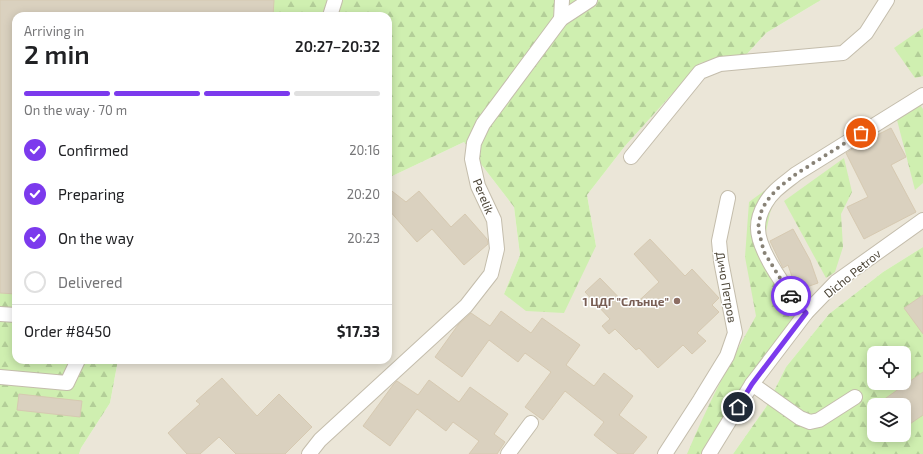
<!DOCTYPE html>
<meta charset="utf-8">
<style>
:root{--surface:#fff;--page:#f2f2f2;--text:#202124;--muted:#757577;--line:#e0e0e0;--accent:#7c3aed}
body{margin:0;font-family:"Exo 2",sans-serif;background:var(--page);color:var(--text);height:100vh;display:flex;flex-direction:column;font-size:15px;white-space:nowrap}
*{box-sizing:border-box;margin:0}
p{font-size:13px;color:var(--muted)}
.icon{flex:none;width:22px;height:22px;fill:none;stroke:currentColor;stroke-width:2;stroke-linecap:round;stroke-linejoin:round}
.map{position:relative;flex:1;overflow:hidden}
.side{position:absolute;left:12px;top:12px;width:380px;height:352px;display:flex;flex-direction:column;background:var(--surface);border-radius:12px;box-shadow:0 2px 10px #0003}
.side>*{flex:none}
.fabs{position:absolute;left:867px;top:346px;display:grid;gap:8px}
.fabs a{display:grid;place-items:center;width:44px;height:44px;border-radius:8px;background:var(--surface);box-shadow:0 2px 10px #0003;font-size:20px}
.pin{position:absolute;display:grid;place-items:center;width:34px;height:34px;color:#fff;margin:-17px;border:2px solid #fff;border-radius:50%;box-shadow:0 1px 4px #0007}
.courier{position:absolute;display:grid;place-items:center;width:40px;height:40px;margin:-20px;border:3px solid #7c3aed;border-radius:50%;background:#fff;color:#222;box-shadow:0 1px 5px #0007}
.head em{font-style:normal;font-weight:600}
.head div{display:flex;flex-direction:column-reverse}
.head{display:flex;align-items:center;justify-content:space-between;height:68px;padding:0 12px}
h1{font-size:26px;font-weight:600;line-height:30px}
.bar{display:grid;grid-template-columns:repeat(4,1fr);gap:6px 4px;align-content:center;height:48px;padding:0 12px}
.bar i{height:5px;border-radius:3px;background:var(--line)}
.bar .on{background:var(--accent)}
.bar p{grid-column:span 4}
.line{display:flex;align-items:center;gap:10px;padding:0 12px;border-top:1px solid var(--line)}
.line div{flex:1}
ol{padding:0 12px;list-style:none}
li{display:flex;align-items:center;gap:12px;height:44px}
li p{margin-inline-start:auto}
li .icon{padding:4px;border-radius:50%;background:var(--accent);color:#fff;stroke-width:4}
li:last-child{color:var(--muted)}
li i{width:22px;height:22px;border:2px solid var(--line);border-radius:50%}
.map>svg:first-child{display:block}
.residential{fill:#ebe6d8}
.forest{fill:url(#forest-firs);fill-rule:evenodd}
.building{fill:#dad1bf;stroke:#d6c9b1}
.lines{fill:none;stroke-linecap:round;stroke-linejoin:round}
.minor-casing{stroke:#c4bdac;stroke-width:16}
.minor{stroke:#fff;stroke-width:14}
.done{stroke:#888276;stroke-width:4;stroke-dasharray:0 7.2}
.route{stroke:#7c3aed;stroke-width:5}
.education-dot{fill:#8d6e63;stroke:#fff;stroke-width:1.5}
.labels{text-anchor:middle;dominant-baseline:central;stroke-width:3;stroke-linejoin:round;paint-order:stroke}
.street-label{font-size:12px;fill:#4c4537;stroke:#fff}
.education-label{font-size:12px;font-weight:bold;fill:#785e54;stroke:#fff;text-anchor:end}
</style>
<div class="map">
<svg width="923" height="454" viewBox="0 0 923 454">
<defs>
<pattern id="forest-firs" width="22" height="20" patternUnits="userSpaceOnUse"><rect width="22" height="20" fill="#cfefb0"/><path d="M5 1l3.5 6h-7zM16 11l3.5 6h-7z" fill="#b3ce98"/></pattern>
</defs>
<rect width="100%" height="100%" fill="#f7f4eb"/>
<path class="residential" d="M821,0h102v247l-40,25 -54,42 -43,53 -20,40 -33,47h-654l2,-6 29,-45 8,-43h270v-182l76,-36 50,65 6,48 -16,39 92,-48 -9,-51 38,-49 75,-83 46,-8 20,-22z"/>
<g class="forest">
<path d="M0,0h821l-55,33 -20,22 -46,8 -75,83 -38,49 9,51 -32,67 -38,-2 -22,-17 16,-39 -6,-48 -50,-65 -76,36v-162h-372v344h102l-8,43 -29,45 -2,6h-79z"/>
<path d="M923,28v48l-8,2 -21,-30z"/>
<path d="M920,105l3,4v74l-8,7 -18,-70z"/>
<path d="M844,158l8,34 -11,22 2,33 -8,25 -9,6 -42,-77z"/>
<path d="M783,177l-13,36 -7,33 15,32 18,35 -13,32 -66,109h-30c20,-48 43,-92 69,-138l-11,-59 4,-55z"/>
<path d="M923,247v207h-190l33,-47 20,-40 43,-53 54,-42zM874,353h30v30h-30zM874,405h30v30h-30z"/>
</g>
<g class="building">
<path d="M0,0h274l-1,16h-257v278l-16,-1z"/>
<path d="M891,128l15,29 -15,8 25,47 -52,27 -17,-32 21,-10 -22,-44 19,-12z"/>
<path d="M388,188l18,14 13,-11 32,36 14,-13 22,25 1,5 -24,21 -32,-36 -15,13 -29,-33z"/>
<path d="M793,229l17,31 8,23 -20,7 -3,-5 -7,-20 -5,3 -13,-27z"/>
<path d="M650,239l35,37 7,-7 27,29 -7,7 7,7 -22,21 9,8 -14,13 -9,-9 -25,23 -19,-20 -3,2 -21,-21 -6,5 -7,-8 8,-7 -25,-27 15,-14 30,31 29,-27 -25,-28z"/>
<path d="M923,295v39l-19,-26z"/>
<path d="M501,311l30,22 11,-15 38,27 -14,20 28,21 10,-13 29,23 -14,19 28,22 -14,17h-15l-24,-19 10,-13 -39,-31 -22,29 -18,-13 26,-35 -26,-19 -7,9 -29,-22 -27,37 -27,-20 23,-32 13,-12 19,13z"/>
<path d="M923,372v43l-19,13v-23h-28z"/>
<path d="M222,378l35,38 22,-22 33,33 -27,27h-49l-17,-17 -19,17h-13l-19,-21 32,-29 -4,-3z"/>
<path d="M429,380l30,22 11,-15 38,27 -14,20 11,8 -8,12h-28l10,-13 -26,-19 -7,9 -29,-22 -27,37 -27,-20 30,-41 4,-4 21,14z"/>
<path d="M19,394l63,7 -2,16 -63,-7z"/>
</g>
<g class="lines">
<defs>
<g id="minor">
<path d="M330,16l5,-16"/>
<path d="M561,19l1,-19"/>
<path d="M631,157l69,-85 20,-8 123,-11 23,-20 21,-33"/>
<path d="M806,313c-16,-18 -49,-62 -48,-86 0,-8 3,-16 7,-23 7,-13 20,-21 31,-30l127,-79"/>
<path d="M0,314l16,1"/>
<path d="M0,377l67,6 11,-23"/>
<path d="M752,384l48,34 10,4 9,-2 36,-23"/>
<path d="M309,454l11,-14 146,-134 25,-32 6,-25 -3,-29 -16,-34 -6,-27 2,-16 9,-19 78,-105 29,-19"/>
<path d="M508,454l23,-31"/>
<path d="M665,454l35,-54 27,-44 8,-23 -14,-72 -2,-20 9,-43"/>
<path d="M709,454l43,-70 54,-71 30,-31 87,-62"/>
</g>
</defs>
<use href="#minor" class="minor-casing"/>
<use href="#minor" class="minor"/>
</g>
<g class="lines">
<path class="done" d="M791,296l-27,-44 -6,-24 3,-16 5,-10 11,-13 19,-15 65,-41"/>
<path class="route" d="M738,407l14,-23 54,-71 -15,-17"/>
</g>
<circle class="education-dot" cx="677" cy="301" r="4"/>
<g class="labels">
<g class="street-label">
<text transform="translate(484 196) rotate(68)">Perelik</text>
<text transform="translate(852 273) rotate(-39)">Dicho Petrov</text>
<text transform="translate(727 287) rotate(80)">Дичо Петров</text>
</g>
<g class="education-label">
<text x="669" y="301">1 ЦДГ "Слънце"</text>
</g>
</g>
</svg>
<div class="fabs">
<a><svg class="icon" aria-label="locate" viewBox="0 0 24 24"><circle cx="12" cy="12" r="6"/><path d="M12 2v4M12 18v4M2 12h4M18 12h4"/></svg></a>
<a><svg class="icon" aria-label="layers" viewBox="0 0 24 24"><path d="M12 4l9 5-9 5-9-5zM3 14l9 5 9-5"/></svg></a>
</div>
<div class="pin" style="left:861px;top:133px;background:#ea580c"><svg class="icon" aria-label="bag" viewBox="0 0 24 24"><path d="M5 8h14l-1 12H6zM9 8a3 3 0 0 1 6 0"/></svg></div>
<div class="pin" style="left:738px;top:407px;background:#1f2937"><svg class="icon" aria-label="home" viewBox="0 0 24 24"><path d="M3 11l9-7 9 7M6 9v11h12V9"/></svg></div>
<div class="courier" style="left:791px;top:296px"><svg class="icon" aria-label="car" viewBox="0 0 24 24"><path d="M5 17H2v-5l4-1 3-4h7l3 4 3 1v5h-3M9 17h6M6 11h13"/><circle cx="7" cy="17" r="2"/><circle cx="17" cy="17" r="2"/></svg></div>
<section class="side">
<div class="head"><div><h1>2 min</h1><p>Arriving in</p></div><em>20:27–20:32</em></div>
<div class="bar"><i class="on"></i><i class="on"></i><i class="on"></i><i></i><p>On the way · 70 m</p></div>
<ol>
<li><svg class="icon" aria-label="check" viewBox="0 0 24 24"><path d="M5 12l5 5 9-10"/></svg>Confirmed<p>20:16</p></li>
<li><svg class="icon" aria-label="check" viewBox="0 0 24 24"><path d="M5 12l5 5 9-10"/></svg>Preparing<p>20:20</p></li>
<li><svg class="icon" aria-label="check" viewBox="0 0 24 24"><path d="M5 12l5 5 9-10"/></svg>On the way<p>20:23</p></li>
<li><i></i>Delivered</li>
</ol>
<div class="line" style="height:52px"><div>Order #8450</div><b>$17.33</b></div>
</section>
</div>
